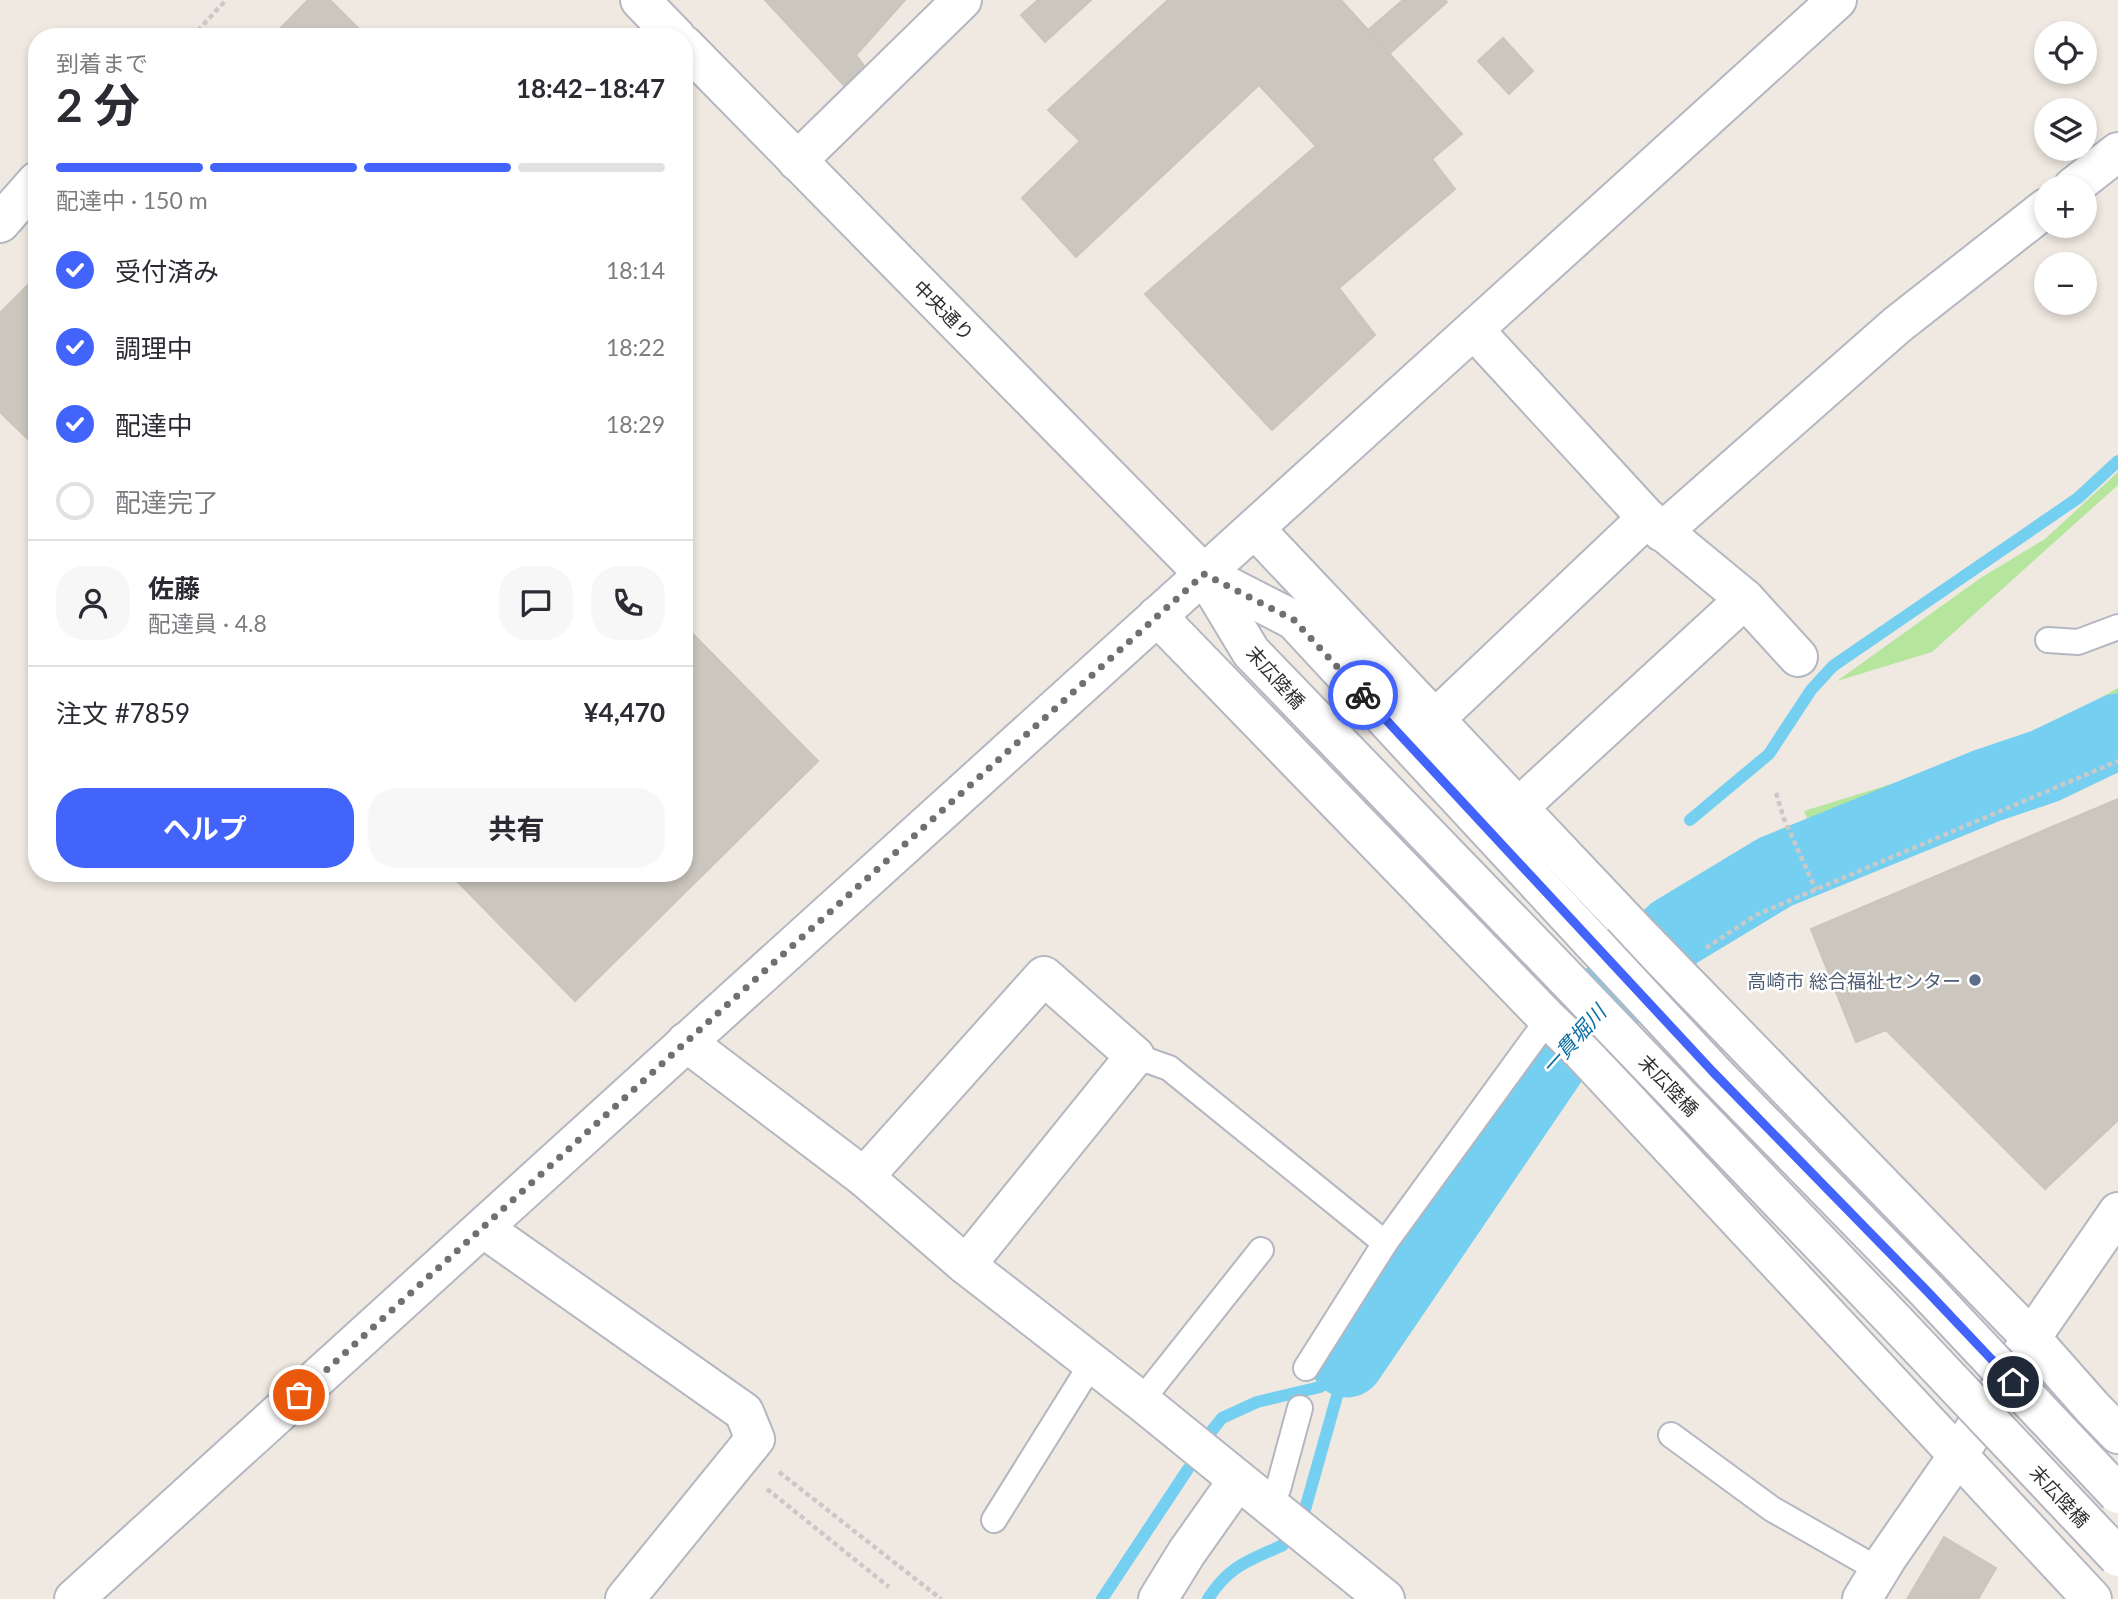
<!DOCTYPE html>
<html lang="ja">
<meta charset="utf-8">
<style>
:root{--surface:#fff;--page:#f7f7f7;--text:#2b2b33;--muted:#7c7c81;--line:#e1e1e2;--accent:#4264fb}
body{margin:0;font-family:Lato,"Noto Sans JP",sans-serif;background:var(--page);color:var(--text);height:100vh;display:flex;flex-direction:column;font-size:26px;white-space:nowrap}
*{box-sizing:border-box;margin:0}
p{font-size:23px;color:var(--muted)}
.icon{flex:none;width:38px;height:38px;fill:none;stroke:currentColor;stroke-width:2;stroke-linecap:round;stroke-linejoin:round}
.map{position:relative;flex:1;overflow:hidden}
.details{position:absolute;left:28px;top:28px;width:665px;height:854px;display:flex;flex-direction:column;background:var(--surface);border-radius:28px;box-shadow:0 4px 10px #0003}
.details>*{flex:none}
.tools{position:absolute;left:2034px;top:21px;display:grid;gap:14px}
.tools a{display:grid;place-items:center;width:63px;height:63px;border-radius:50%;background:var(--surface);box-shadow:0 4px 10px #0003;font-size:35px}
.pin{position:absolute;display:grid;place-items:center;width:60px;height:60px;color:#fff;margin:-30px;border:4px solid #fff;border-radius:50%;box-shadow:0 2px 7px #0007}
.courier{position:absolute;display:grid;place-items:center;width:70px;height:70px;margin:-35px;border:5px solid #4264fb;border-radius:50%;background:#fff;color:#222;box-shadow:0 2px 9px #0007}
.head em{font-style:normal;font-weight:700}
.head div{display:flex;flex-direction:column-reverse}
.head{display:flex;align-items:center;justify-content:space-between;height:119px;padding:0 28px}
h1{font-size:46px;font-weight:700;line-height:52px}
.bar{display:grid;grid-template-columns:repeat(4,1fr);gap:10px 7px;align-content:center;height:84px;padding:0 28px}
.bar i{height:9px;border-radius:5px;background:var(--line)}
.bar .current{background:var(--accent)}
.bar p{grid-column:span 4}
.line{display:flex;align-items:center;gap:18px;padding:0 28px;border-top:2px solid var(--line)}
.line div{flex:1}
.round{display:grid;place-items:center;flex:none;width:74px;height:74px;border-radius:28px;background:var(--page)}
ol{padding:0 28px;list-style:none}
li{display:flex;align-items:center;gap:21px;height:77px}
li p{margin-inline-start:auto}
li .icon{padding:7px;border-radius:50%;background:var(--accent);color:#fff;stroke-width:4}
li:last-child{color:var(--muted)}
li i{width:38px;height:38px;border:4px solid var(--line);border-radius:50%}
.cta{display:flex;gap:14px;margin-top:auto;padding:14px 28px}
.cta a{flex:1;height:80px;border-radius:28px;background:var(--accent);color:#fff;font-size:28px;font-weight:700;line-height:80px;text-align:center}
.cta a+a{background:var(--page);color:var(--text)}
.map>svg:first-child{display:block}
.green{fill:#b6e59e}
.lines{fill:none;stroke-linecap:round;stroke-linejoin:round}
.stream{stroke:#75cff0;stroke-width:12}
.river{stroke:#75cff0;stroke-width:75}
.building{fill:#cbc7bf;stroke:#cbc5ba;stroke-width:2}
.lane-casing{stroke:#b4b7c1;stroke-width:28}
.street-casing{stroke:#b4b7c1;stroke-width:42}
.secondary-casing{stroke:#b4b7c1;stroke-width:42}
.path{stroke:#c9c9c9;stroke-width:4.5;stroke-dasharray:5 3.5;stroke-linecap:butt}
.lane{stroke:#fff;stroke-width:24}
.street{stroke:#fff;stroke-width:38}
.secondary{stroke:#fff;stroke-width:38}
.secondary-bridge-casing{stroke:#b4b7c1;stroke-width:42;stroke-linecap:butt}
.secondary-bridge{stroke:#fff;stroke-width:38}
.done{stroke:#726f6d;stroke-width:7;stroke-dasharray:0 12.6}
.route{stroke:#4264fb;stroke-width:9}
.service-dot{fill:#5c6f8a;stroke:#fff;stroke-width:2.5}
.labels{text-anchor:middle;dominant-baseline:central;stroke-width:5;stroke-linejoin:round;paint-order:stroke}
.street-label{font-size:19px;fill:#2e2e2e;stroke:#fff}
.service-label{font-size:19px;fill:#4e5e75;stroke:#fff;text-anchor:end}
.water-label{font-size:21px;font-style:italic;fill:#0d6fa3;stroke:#fff}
</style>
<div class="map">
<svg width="2118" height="1599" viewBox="0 0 2118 1599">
<rect width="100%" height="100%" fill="#efe9e1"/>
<g class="green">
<path d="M2118,472v13l-186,167 -95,29 145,-104 63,-38z"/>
<path d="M2118,688v25l-130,59 -114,35 -65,16 -5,-12 207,-64z"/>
</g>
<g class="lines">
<g class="stream">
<path d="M1690,820l79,-66 42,-64 22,-24 245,-168 40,-37"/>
<path d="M1206,1438l16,-20 35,-16 63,-15 27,-27"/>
<path d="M1304,1513l42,-149"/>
<path d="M1102,1599l86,-130"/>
<path d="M1208,1599c21,-34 41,-38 75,-54"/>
</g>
<path class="river" d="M1347,1360l208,-306 119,-121 101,-61 211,-86 59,-20 73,-35"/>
</g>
<g class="building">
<path d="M308,0h22l37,37h-95z"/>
<path d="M765,0h140l-49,55 14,19 -19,19z"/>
<path d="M1038,0h53l-46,42 -24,-27z"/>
<path d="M1168,0h173l121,134 -30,25 23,30 -116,99 36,47 -103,95 -127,-136 171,-148 -57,-61 -183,172 -54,-59 58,-57 -32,-31z"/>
<path d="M1403,0h42l2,2 -58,52 -21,-24z"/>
<path d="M1503,38l30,33 -24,23 -31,-33z"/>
<path d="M37,276v172l-37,-36v-99z"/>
<path d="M684,625l134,136 -243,240 -126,-128h235z"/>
<path d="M2118,799v321l-73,69 -159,-159 -30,12 -45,-113z"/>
<path d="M1944,1537l52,31 -18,31h-71z"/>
</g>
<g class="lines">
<defs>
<g id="lane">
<path d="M2048,640l30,2 40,-15"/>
<path d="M1135,1056l34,12 216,175"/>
<path d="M1306,1368l79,-125 153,-210"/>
<path d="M1141,1401l120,-151"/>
<path d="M1671,1435l101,74 107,61"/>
<path d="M1269,1504l9,-15 22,-81"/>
<path d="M994,1520l98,-157"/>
</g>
<g id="street">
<path d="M797,161l165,-161"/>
<path d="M2073,187l45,-35"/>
<path d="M0,223l37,-42"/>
<path d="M1474,330l173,188 98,81 53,58"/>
<path d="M1255,529l382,404 394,405 61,69 26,27"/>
<path d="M1662,532l235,-207 149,-117"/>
<path d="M1204,574l633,-574"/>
<path d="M1157,616l389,401 37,36 509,546"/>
<path d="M1434,720l213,-202"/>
<path d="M1519,807l226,-208"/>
<path d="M686,1042l178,135 102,88 175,136 244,198"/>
<path d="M864,1177l180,-201 91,80 -169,209"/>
<path d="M483,1228l261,184 11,27 -130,160"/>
<path d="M1862,1599l25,-41 72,-104"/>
</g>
<g id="secondary">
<path d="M640,0l36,37"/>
<path d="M684,45l520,529 47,78 309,320"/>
<path d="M1204,574l90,46 299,323"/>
<path d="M1959,1454l72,-116 87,-126"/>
<path d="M74,1599c377,-341 752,-685 1130,-1025"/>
<path d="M1158,1599l29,-47 51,-72"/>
</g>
</defs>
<use href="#lane" class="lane-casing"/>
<use href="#street" class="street-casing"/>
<use href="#secondary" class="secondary-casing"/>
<g class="path">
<path d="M192,37l34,-37"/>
<path d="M1776,793l8,26 32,71"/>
<path d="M1706,948l50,-33 362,-154"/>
<path d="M779,1472l162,127"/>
<path d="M767,1489l122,98"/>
</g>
<use href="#lane" class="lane"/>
<use href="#street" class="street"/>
<use href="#secondary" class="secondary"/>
<defs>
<g id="secondary-bridge">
<path d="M1593,943l120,129 212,217 193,205"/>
<path d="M1560,972l331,345 227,240"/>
</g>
</defs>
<use href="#secondary-bridge" class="secondary-bridge-casing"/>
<use href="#secondary-bridge" class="secondary-bridge"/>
</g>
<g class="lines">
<path class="done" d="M299,1395l387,-353 518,-468 90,46 69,75"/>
<path class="route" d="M1363,695l350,377 212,217 88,93"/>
</g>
<circle class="service-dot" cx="1975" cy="980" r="7"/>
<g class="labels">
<g class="street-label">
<text transform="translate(944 310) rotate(45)">中央通り</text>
<text transform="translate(1276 677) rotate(48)">末広陸橋</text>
<text transform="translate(1669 1085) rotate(46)">末広陸橋</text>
<text transform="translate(2060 1496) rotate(47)">末広陸橋</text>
</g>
<g class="service-label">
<text x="1961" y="980">高崎市 総合福祉センター</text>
</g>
<g class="water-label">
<text transform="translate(1573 1039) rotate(-48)">一貫堀川</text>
</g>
</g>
</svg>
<div class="tools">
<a><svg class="icon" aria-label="locate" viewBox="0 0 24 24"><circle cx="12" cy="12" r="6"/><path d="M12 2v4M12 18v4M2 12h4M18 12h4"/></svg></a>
<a><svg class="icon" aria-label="layers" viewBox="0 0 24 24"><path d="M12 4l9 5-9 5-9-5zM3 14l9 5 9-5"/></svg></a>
<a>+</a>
<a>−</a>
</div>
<div class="pin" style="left:299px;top:1395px;background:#ea580c"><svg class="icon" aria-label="bag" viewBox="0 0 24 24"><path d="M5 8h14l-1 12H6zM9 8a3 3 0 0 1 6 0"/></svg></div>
<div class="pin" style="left:2013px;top:1382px;background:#1f2937"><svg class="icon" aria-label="home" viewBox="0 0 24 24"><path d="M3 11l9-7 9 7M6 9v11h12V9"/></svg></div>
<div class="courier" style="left:1363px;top:695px"><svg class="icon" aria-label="bike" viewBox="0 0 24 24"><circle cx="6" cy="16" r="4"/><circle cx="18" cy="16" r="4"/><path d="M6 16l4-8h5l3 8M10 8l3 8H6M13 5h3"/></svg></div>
<section class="details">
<div class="head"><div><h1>2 分</h1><p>到着まで</p></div><em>18:42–18:47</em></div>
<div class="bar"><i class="current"></i><i class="current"></i><i class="current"></i><i></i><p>配達中 · 150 m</p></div>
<ol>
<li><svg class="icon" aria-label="check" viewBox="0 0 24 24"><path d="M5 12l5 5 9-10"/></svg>受付済み<p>18:14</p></li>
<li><svg class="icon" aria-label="check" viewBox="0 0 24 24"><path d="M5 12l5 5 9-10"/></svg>調理中<p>18:22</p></li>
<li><svg class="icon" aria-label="check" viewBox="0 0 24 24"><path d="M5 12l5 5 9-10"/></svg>配達中<p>18:29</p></li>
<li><i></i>配達完了</li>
</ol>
<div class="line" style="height:126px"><a class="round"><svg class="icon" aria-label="person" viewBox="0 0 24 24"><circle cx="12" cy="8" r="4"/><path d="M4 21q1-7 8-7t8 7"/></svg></a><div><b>佐藤</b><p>配達員 · 4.8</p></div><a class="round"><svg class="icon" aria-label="chat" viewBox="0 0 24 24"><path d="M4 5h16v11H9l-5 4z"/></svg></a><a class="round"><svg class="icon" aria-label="phone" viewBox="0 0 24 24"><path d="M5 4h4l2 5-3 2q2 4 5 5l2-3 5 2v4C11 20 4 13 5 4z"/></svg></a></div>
<div class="line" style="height:91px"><div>注文 #7859</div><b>¥4,470</b></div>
<div class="cta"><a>ヘルプ</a><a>共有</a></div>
</section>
</div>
